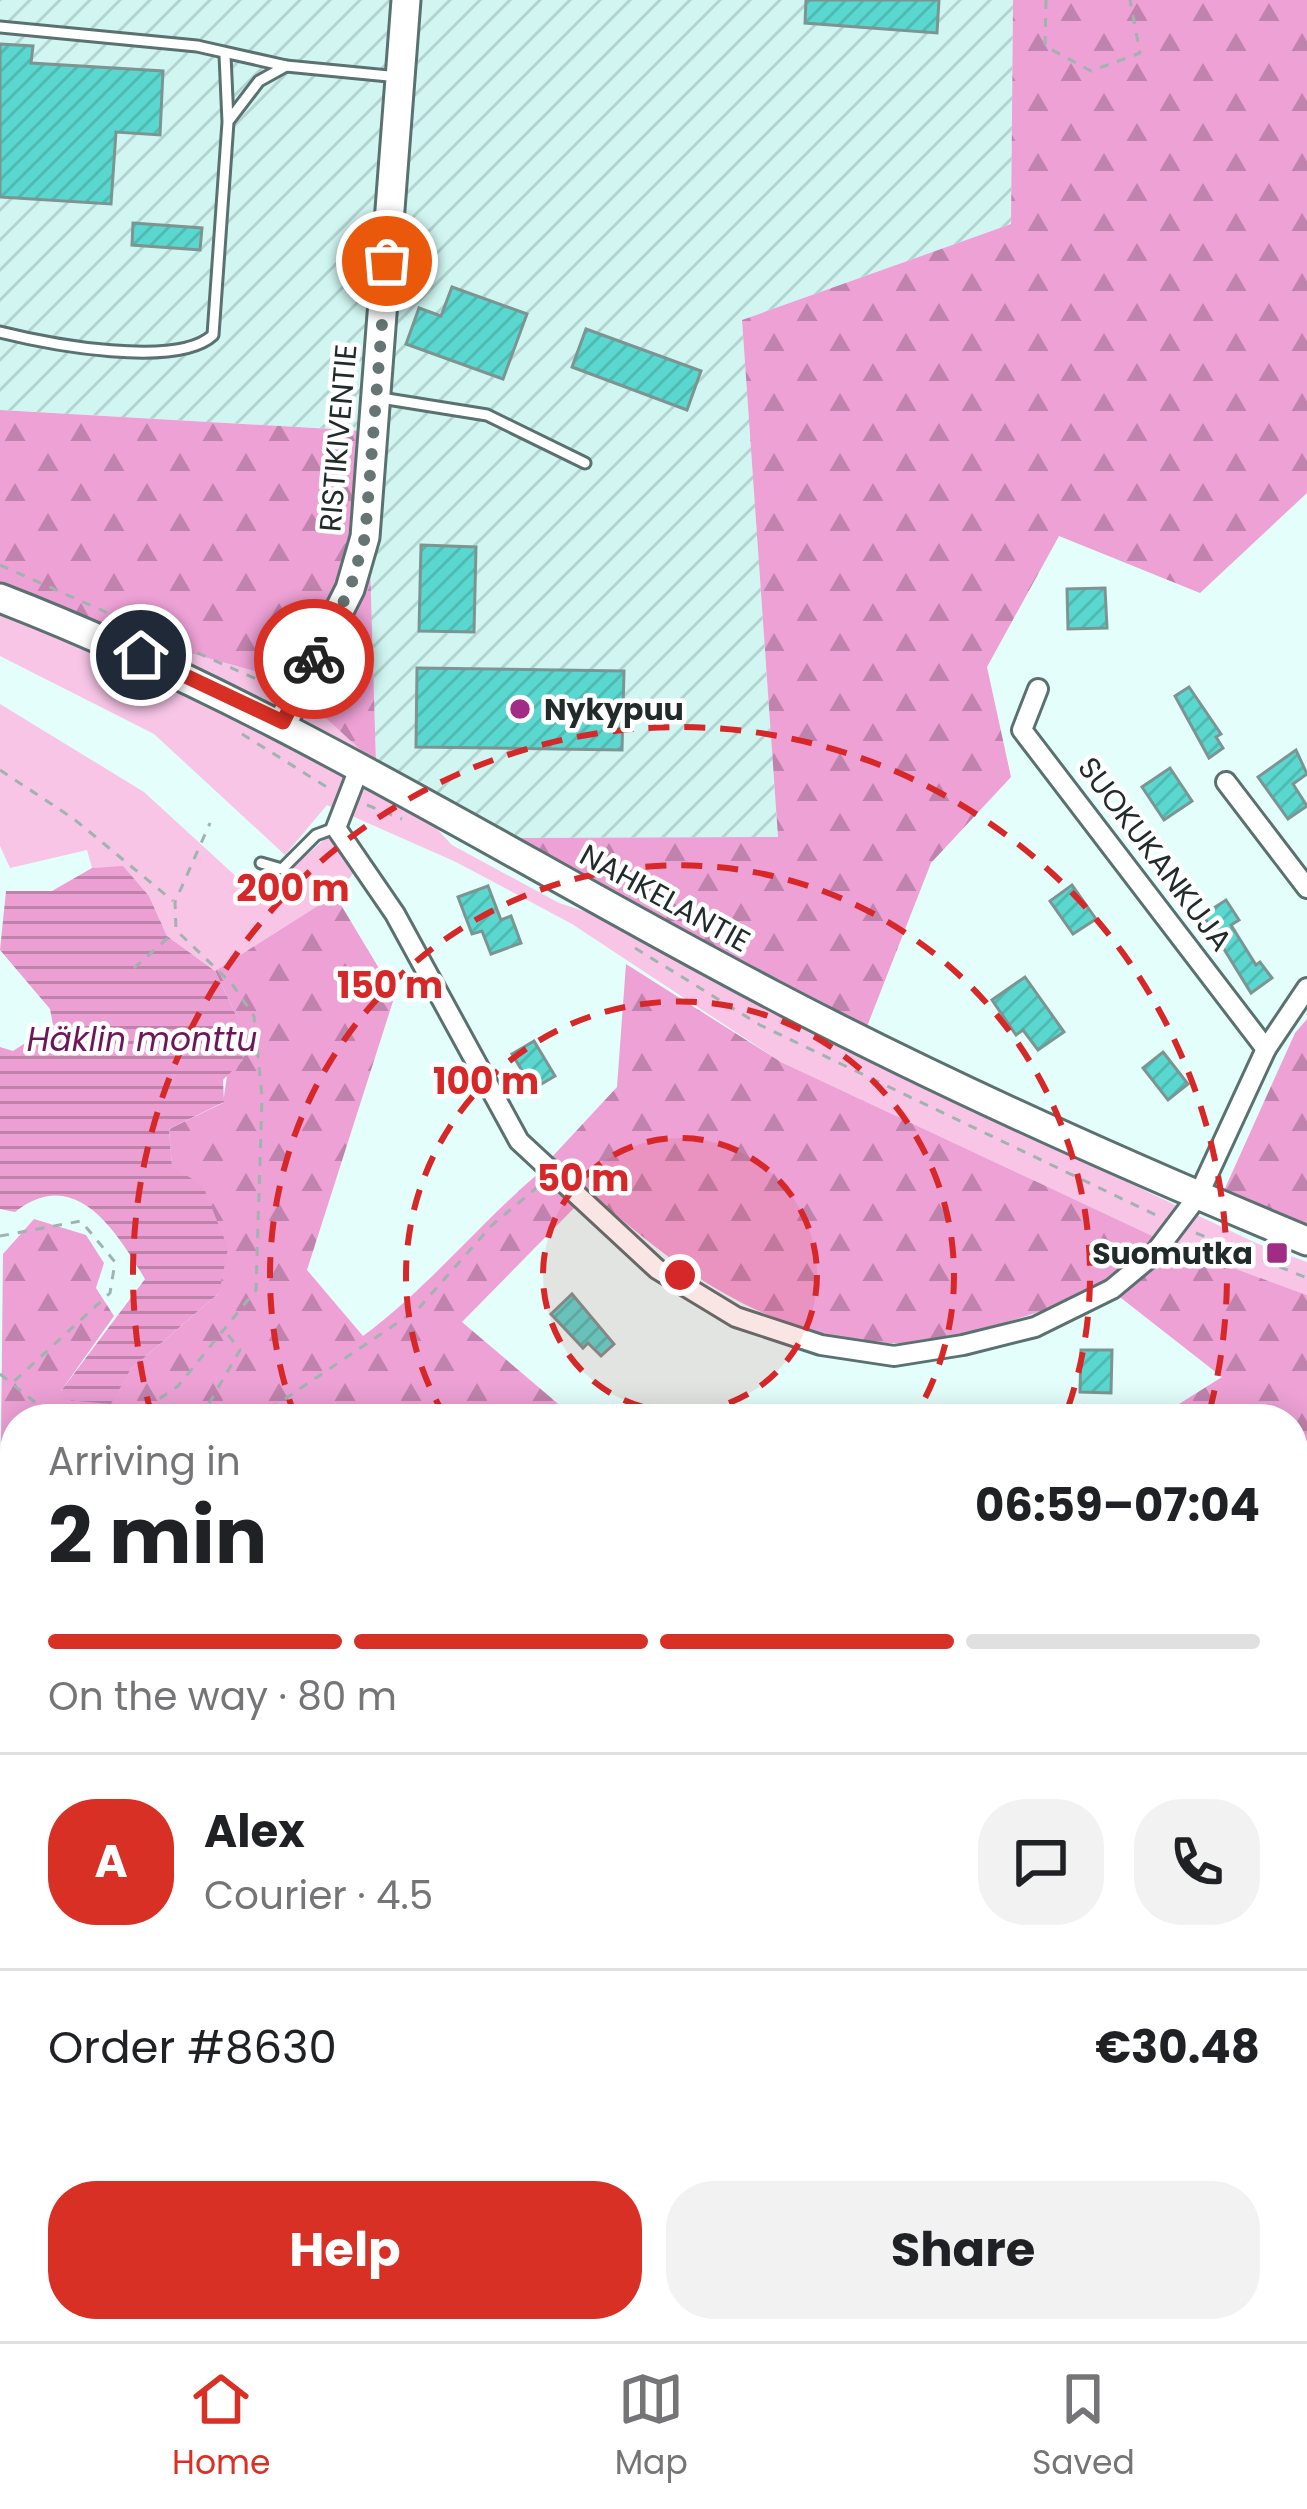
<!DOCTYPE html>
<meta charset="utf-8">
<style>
:root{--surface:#fff;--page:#f2f2f2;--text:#202124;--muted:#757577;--line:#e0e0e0;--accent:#d93025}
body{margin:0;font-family:Poppins,sans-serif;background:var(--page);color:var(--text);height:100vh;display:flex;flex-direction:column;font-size:45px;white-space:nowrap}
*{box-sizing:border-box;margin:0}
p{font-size:39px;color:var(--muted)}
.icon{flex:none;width:66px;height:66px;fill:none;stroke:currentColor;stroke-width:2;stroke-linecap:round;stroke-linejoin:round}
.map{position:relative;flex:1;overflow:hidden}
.sheet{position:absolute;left:0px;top:1404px;width:1308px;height:939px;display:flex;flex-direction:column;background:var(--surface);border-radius:48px 48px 0 0;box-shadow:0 6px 30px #0003}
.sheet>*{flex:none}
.pin{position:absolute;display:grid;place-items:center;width:102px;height:102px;color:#fff;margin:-51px;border:6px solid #fff;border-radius:50%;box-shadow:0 3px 12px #0007}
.courier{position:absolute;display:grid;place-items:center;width:120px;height:120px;margin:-60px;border:9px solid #d93025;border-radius:50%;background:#fff;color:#222;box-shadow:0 3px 15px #0007}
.headline em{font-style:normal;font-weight:700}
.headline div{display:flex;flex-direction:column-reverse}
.headline{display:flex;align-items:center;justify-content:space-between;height:204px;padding:0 48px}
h1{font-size:78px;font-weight:700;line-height:90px}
.bar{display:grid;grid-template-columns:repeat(4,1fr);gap:18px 12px;align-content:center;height:144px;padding:0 48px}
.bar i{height:15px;border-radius:9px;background:var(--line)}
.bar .on{background:var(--accent)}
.bar p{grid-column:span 4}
.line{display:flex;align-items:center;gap:30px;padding:0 48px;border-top:3px solid var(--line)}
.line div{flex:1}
.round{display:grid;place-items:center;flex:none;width:126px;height:126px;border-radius:48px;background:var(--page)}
.cta{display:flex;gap:24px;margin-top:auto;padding:24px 48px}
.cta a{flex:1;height:138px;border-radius:48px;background:var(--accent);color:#fff;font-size:48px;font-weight:700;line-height:138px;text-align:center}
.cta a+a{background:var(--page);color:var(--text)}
.tabs{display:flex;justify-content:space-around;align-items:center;height:168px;border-top:3px solid var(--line);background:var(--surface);font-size:33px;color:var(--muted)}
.tabs a{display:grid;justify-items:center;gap:6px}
.tabs .on{color:var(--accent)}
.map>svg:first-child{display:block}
.industrial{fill:url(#industrial-furrows)}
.grass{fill:#f8c5e7}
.forest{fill:url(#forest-firs)}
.water{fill:url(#water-rules)}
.building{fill:url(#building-hatch);stroke:#7c9592;stroke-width:3}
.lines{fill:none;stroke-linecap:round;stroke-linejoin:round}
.lane-casing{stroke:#5a716f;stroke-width:15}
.street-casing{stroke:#5a716f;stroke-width:24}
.secondary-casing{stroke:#5a716f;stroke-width:33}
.path{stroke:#9fb3b1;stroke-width:3;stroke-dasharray:9 9;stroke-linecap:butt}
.lane{stroke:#fff;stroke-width:9}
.street{stroke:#fff;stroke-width:18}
.secondary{stroke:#fff;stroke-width:27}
.done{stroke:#657573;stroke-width:12;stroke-dasharray:0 21.6}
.route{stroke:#d93025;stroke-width:15}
.ring{fill:none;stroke:#d62828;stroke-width:6;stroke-dasharray:21 15}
.poi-dot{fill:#a12c86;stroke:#fff;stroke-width:4.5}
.labels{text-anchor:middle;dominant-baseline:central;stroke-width:9;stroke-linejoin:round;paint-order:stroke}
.street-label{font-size:30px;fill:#212b2a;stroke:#fff}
.poi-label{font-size:30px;font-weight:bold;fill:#212b2a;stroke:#fff;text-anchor:start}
.water-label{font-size:33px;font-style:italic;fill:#6e165a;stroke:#fff}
.centre{fill:#d62828;stroke:#fff;stroke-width:6}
.ring-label{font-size:36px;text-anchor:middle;font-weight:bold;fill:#d62828;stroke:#fff;stroke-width:9;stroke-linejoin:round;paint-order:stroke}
</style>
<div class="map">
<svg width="1307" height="2341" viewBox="0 0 1307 2341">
<defs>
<pattern id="industrial-furrows" width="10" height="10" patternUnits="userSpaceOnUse" patternTransform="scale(3)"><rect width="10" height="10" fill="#d1f6f2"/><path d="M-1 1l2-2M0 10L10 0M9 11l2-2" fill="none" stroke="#b3d3d0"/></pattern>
<pattern id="forest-firs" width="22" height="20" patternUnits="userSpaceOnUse" patternTransform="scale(3)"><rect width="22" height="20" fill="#eda1d5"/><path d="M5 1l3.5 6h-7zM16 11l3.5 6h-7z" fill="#c083ad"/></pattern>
<pattern id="water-rules" width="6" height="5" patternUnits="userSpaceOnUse" patternTransform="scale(3)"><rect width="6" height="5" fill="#eb9fd3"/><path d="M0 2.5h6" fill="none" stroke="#be82ab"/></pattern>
<pattern id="building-hatch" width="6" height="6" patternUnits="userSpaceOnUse" patternTransform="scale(3)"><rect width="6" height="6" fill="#5ad8cf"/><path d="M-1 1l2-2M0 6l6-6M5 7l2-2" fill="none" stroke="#4ebab2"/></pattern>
</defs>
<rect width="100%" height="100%" fill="#e4fefb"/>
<g class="industrial">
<path d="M0,0h1013l-2,224 -269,96 36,517 -268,1 -134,-74 -11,-333 -365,-21z"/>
<path d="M15,1938v303l-15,1v-303z"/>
</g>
<g class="grass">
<path d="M0,589l78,33 205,57 93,85 76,81 107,58 40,13 221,121 436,206 51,19v33l-131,-48 -395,-185 -209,-138 -116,-62 -129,-57 -42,50 -131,-121 -154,-78z"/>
<path d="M0,704l144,88 97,89 44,17 13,-19 -6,-11 35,-31 30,32 -22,26 -120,76 -48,-35 -18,-40 -26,-29 -31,1 -5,-18 -77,18 -10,-22z"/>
<path d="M0,1536l15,3v399l-15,1z"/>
<path d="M1307,2271v70h-161l9,-13h138v-55z"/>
</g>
<g class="forest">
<path d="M1013,0h294v493l-107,100 -141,-57 -72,131 24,110 -80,86 -65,166 -356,-191 268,-1 -36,-517 269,-96z"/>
<path d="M0,410l366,21 10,333 -93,-85 -205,-57 -78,-33z"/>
<path d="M335,895l60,100 -88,275 56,66c65,-48 115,-111 177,-164l37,33 -115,117 114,97h-561v120l-15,-3 3,-282 31,-35 52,16 18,28 -8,25 18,28 -53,75 69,-21 89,-77 -16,-106 -31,-20 -3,-38 54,-26 13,-88 -21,-44z"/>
<path d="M626,964l155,98 395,185 131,48v573l-14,-3v-446h-138l67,-42 -115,-90c-58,22 -159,60 -220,56 -139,-7 -239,-97 -335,-186l65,-70z"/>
<path d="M1307,1019v209l-85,-33 73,-162z"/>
<path d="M15,2241v87h1138l-7,13h-1146v-99z"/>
</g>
<path class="water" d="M123,866l26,30 18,40 48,35 21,44 7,45 -20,20 1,22 -55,27 3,37 31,20 25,62 -9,45 -89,77 -19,34 -45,-4 -5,-9 84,-112c-27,-45 -69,-116 -130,-67l-15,-3v-162l13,4 40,-26 -3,-16 -50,-59 6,-59h46l40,-23z"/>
<g class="building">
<path d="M806,0h133l-2,33 -132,-10z"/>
<path d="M0,44l33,2 -2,17 132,8 -3,64 -44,-3 -5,72 -111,-7z"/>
<path d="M133,223l69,5 -2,22 -68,-5z"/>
<path d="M452,287l75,27 -24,65 -97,-35 13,-36 22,8z"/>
<path d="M586,329l115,42 -14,39 -115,-43z"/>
<path d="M421,545l55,2 -2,85 -55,-1z"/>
<path d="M1105,588l2,40 -39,1 -1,-40z"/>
<path d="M417,668l207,3 -2,79 -206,-3z"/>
<path d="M1189,687l32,47 -5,3 7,11 -14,10 -34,-62z"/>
<path d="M1296,750l11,24 -14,10 14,22 -19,13 -30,-42z"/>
<path d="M1170,768l22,33 -28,19 -22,-33z"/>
<path d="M1072,885l24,34 -23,15 -23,-33z"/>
<path d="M488,886l13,34 10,-4 10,27 -30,11 -9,-23 -10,3 -14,-37z"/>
<path d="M1226,900l13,20 -8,5 25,40 4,-3 12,16 -21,15 -48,-78z"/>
<path d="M1025,977l39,55 -26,18 -15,-20 -7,5 -24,-35z"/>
<path d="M534,1041l21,35 -22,13 -21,-35z"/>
<path d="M1163,1052l25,32 -20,16 -25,-32z"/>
<path d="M572,1294l42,50 -13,12 -13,-13 -5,5 -32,-34z"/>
<path d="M1081,1350h31l-1,43 -31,-1z"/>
</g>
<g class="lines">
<defs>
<g id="lane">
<path d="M0,27l197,19 89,20 113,11"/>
<path d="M230,119l29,-38 27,-15"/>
<path d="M0,332c48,12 177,37 213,3l15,-213 -3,-67"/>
<path d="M381,398l106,17 98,48"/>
<path d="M261,863l21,6 34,-34 19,-7"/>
</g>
<g id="street">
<path d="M1038,689l-16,41 244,319"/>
<path d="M360,766l-24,62 59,86 124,227 138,128 79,48 85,28 73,11 69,-11 72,-18 77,-38 42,-35 44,-58 68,-147 41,-61"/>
<path d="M1226,782l81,106"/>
</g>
<g id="secondary">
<path d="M0,598c272,105 515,262 773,397 173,91 353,171 534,246"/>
<path d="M283,722l67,-133 15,-52 41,-537"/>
</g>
</defs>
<use href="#lane" class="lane-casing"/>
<use href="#street" class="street-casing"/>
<use href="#secondary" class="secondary-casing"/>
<g class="path">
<path d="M1046,0l-1,46 46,25 49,-18 -10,-53"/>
<path d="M0,565l272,121"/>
<path d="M242,734l88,55"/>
<path d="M0,770l74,49 99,82"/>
<path d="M367,805l35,14"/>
<path d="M635,948l125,77 400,192"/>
<path d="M134,968l35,-31"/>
<path d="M1196,1233l111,45"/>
<path d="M0,1236l81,-15 34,41 -5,31 -100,92"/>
<path d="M0,1374l52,42 16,3"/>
<path d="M130,1419l48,-33 78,-96 6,-194 -8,-80 -22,-32 -56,-54 -1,-28 35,-79"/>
<path d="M200,1419l40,-69 -15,-19"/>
<path d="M255,1419l163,-110 73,-83 50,-42"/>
<path d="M0,1546l15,8"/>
<path d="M0,1908l15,-13"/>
<path d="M518,2328l4,13"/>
<path d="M101,2341l2,-13"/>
<path d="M352,2341l1,-13"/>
</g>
<use href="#lane" class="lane"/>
<use href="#street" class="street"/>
<use href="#secondary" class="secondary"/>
</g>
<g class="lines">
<path class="done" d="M314,659l36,-70 15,-52 22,-276"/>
<path class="route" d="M141,655l142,67 31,-63"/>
</g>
<circle cx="680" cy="1275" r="137" fill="#d62828" fill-opacity=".12"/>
<g class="ring">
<circle cx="680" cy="1275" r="137"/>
<path d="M446 1418A274 274 0 1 1 914 1418"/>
<path d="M296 1419A410 410 0 1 1 1064 1419"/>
<path d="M152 1417A547 547 0 1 1 1208 1417"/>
</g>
<g class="poi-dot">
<circle cx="520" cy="709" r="12"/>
<rect x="1265" y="1241" width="24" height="24" rx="6"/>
</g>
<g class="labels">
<g class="street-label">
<text transform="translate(338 438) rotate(-85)">RISTIKIVENTIE</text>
<text transform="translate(1155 854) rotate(53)">SUOKUKANKUJA</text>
<text transform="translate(665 898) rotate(29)">NAHKELANTIE</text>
</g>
<g class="poi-label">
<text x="544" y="709">Nykypuu</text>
<text x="1253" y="1253" text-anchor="end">Suomutka</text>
</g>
<g class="water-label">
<text x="142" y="1039">Häklin monttu</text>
</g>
</g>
<circle cx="680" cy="1275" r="18" class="centre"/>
<g class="ring-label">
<text x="293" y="901">200 m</text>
<text x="390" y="998">150 m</text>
<text x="486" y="1094">100 m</text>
<text x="583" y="1191">50 m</text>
</g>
</svg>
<div class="pin" style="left:387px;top:261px;background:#ea580c"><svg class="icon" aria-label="bag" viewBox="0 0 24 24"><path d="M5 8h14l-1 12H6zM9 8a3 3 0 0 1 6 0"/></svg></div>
<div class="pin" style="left:141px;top:655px;background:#1f2937"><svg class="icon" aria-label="home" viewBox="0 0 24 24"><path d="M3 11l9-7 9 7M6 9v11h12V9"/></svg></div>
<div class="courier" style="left:314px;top:659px"><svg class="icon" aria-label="bike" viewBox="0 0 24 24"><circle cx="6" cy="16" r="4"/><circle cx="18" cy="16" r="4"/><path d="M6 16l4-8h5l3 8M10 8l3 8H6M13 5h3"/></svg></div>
<section class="sheet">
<div class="headline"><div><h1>2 min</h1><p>Arriving in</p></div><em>06:59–07:04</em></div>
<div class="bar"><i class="on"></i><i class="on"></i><i class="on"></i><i></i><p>On the way · 80 m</p></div>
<div class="line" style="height:216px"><b class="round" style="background:var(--accent);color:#fff">A</b><div><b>Alex</b><p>Courier · 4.5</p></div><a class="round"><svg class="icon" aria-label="chat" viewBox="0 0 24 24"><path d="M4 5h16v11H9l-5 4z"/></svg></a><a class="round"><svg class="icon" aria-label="phone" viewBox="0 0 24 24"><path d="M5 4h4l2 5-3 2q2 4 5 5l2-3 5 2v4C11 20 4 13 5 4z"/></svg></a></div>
<div class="line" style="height:156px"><div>Order #8630</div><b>€30.48</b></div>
<div class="cta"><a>Help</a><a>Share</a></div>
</section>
</div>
<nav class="tabs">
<a class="on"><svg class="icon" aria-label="home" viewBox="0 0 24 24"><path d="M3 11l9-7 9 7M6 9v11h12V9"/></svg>Home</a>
<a><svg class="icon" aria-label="map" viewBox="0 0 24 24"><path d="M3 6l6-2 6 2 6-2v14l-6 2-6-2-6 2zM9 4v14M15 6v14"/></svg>Map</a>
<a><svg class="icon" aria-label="saved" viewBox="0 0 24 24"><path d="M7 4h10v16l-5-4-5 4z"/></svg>Saved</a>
</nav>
